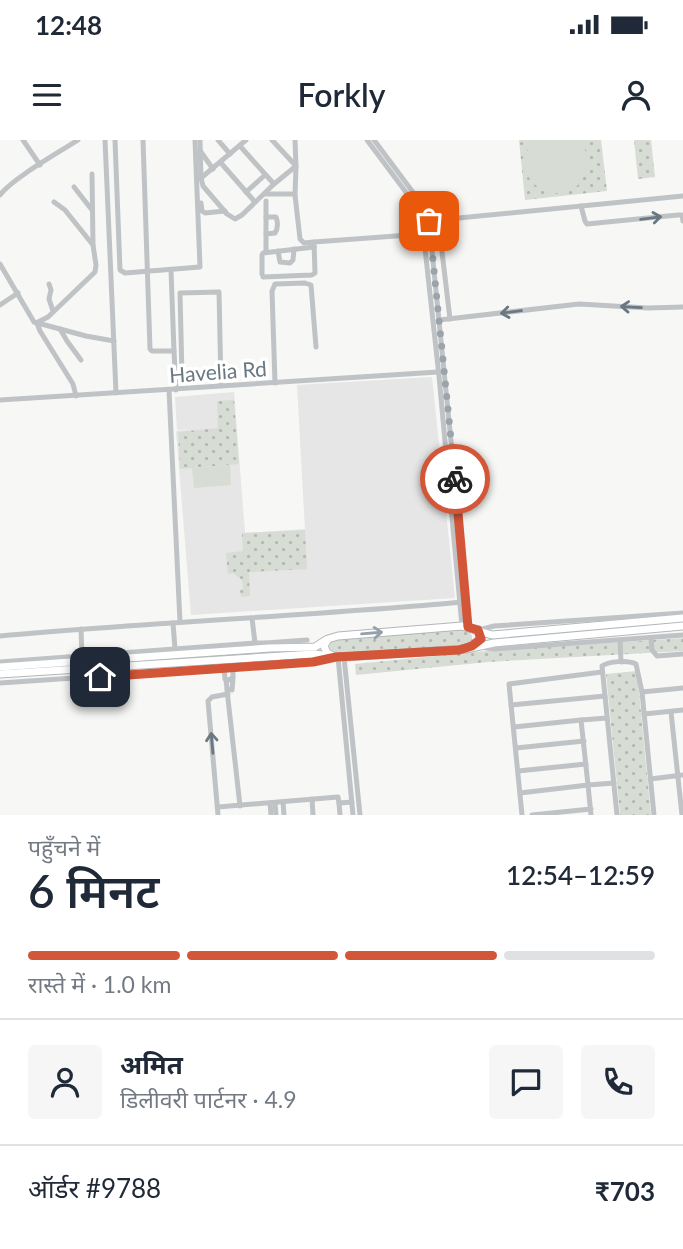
<!DOCTYPE html>
<html lang="hi">
<meta charset="utf-8">
<style>
:root{--surface:#fff;--page:#f6f6f7;--text:#1f2937;--muted:#747a83;--line:#e0e1e3;--accent:#d35639}
body{margin:0;font-family:Lato,"Noto Sans Devanagari",sans-serif;background:var(--page);color:var(--text);height:100vh;display:flex;flex-direction:column;font-size:26px;white-space:nowrap}
*{box-sizing:border-box;margin:0}
p{font-size:23px;color:var(--muted)}
.icon{flex:none;width:38px;height:38px;fill:none;stroke:currentColor;stroke-width:2;stroke-linecap:round;stroke-linejoin:round}
.map{position:relative;height:675px;overflow:hidden}
.panel{display:flex;flex-direction:column;background:var(--surface);flex:1}
.panel>*{flex:none}
.pin{position:absolute;display:grid;place-items:center;width:60px;height:60px;color:#fff;margin:-30px;border-radius:14px;box-shadow:0 4px 10px #0006}
.courier{position:absolute;display:grid;place-items:center;width:70px;height:70px;margin:-35px;border:5px solid #d35639;border-radius:50%;background:#fff;color:#222;box-shadow:0 2px 9px #0007}
.overview em{font-style:normal;font-weight:600}
.overview div{display:flex;flex-direction:column-reverse}
.overview{display:flex;align-items:center;justify-content:space-between;height:119px;padding:0 28px}
h1{font-size:46px;font-weight:600;line-height:52px}
.bar{display:grid;grid-template-columns:repeat(4,1fr);gap:10px 7px;align-content:center;height:84px;padding:0 28px}
.bar i{height:9px;border-radius:5px;background:var(--line)}
.bar .selected{background:var(--accent)}
.bar p{grid-column:span 4}
.line{display:flex;align-items:center;gap:18px;padding:0 28px;border-top:2px solid var(--line)}
.line div{flex:1}
.round{display:grid;place-items:center;flex:none;width:74px;height:74px;border-radius:7px;background:var(--page)}
.status{display:flex;justify-content:space-between;align-items:center;height:49px;padding:0 35px;background:var(--surface);direction:ltr}
.status svg{height:19px;fill:currentColor}
header{display:flex;justify-content:space-between;align-items:center;height:91px;padding:0 28px;background:var(--surface);font-size:32px;font-weight:600}
.map>svg:first-child{display:block}
.built{fill:#e5e6e5}
.grass{fill:url(#grass-dots)}
.garden{fill:#d7dcd4}
.lines{fill:none;stroke-linecap:round;stroke-linejoin:round}
.major-casing{stroke:#b2b7ba;stroke-width:9}
.minor{stroke:#bfc3c6;stroke-width:5}
.major{stroke:#fff;stroke-width:7}
.oneway{stroke:#697883}
.oneway2{stroke:#96a0a8}
.done{stroke:#9ba4ab;stroke-width:7;stroke-dasharray:0 12.6}
.route{stroke:#d35639;stroke-width:9}
.labels{text-anchor:middle;dominant-baseline:central;stroke-width:7;stroke-linejoin:round;paint-order:stroke}
.street-label{font-size:21px;fill:#697883;stroke:#fff}
</style>
<div class="status"><b>12:48</b><svg viewBox="0 0 49 12"><path d="M0 12V9h3v3zM5 12V6h3v6zM10 12V3h3v9zM15 12V0h3v12zM26 1h20v11H26zM47 4h2v5h-2z"/></svg></div>
<header><svg class="icon" aria-label="menu" viewBox="0 0 24 24"><path d="M4 6h16M4 12h16M4 18h16"/></svg>Forkly<svg class="icon" aria-label="person" viewBox="0 0 24 24"><circle cx="12" cy="8" r="4"/><path d="M4 21q1-7 8-7t8 7"/></svg></header>
<div class="map">
<svg width="683" height="675" viewBox="0 0 683 675">
<defs>
<pattern id="grass-dots" width="8" height="8" patternUnits="userSpaceOnUse" patternTransform="scale(1.75)"><rect width="8" height="8" fill="#d7dcd4"/><path d="M2 2h.1M6 6h.1" fill="none" stroke="#b2b7b1" stroke-width="1.8" stroke-linecap="round"/></pattern>
</defs>
<rect width="100%" height="100%" fill="#f7f7f5"/>
<path class="built" d="M432,237l23,221 -264,17 -15,-184 14,-2 -13,1 -2,-33 59,-5 11,141 60,-4 -8,-144z"/>
<g class="grass">
<path d="M519,0h82l6,51 -82,9z"/>
<path d="M634,0h17l4,37 -17,2z"/>
<path d="M234,260l5,64 -59,5 -2,-37 40,-4 -1,-27z"/>
<path d="M305,390l2,39 -58,3 1,24 -9,1 -1,-7 3,-1 -1,-9 -9,-7 -5,1 -2,-21 17,-2 -1,-18z"/>
<path d="M464,489l4,1 4,6v4l-7,5 -129,10 -3,-2 -4,-6 3,-6 3,-2z"/>
<path d="M683,498v13l-195,11 -132,13 -1,-11 131,-13z"/>
<path d="M637,531l14,144h-31l-14,-141z"/>
</g>
<g class="garden">
<path d="M533,0h46c7,9 11,19 7,30 -12,46 -85,17 -53,-30z"/>
<path d="M230,325l1,20 -37,3 -2,-20z"/>
</g>
<g class="lines">
<defs>
<g id="major">
<path d="M683,478l-191,17 -30,-9 -124,10 -10,3 -4,7 3,7 6,3 11,1 122,-8 28,-6 189,-17"/>
<path d="M469,507l12,-8 -2,-9"/>
<path d="M0,527l270,-19 45,-1 11,-7"/>
<path d="M0,534l314,-20 17,2"/>
</g>
</defs>
<use href="#major" class="major-casing"/>
<g class="minor">
<path d="M23,0l17,25"/>
<path d="M105,0l11,253"/>
<path d="M115,0l5,130 5,3 75,-6 -5,-127"/>
<path d="M143,0l7,209 2,2h22l2,39"/>
<path d="M200,0l1,38 2,8 24,28 8,5 7,-4 32,-31 22,-18 -1,-26"/>
<path d="M218,0l12,14"/>
<path d="M272,0l24,26 -1,29"/>
<path d="M367,0l53,71 2,10 17,155 23,250"/>
<path d="M374,0l50,67 5,14 34,340 5,66"/>
<path d="M240,6l34,38"/>
<path d="M201,12l12,17"/>
<path d="M221,23l34,39"/>
<path d="M201,38l45,-38"/>
<path d="M74,47l18,23"/>
<path d="M246,52l19,-17"/>
<path d="M265,54h27l3,1 5,44 4,4 10,-1"/>
<path d="M0,55c13,-17 58,-42 78,-55"/>
<path d="M54,62l11,8 28,35"/>
<path d="M201,63l1,8 3,2 20,-2"/>
<path d="M581,66l4,15 2,3 91,-9h4l1,6"/>
<path d="M428,81l255,-25"/>
<path d="M266,94l9,-1c3,-4 3,-11 1,-16h-10"/>
<path d="M440,95l10,84"/>
<path d="M278,111l2,11 10,1 3,-3 1,-11"/>
<path d="M266,112v-51"/>
<path d="M0,124l34,58 52,14 28,5"/>
<path d="M171,130l3,81"/>
<path d="M262,134v-19l1,-2 51,-6"/>
<path d="M263,137l49,-2 3,-2 -1,-31 109,-8"/>
<path d="M49,144l2,6 -2,9 4,12"/>
<path d="M0,165l18,-12"/>
<path d="M439,180l140,-16 69,4 35,-1"/>
<path d="M36,183l12,-6 47,-45 1,-7 -3,-20 -1,-71"/>
<path d="M37,183l3,8 33,53 3,12"/>
<path d="M60,189l7,12 14,19"/>
<path d="M199,236h-17l-2,-83 39,-1 2,94"/>
<path d="M275,243l-3,-92 3,-7 30,-1 6,2 5,62"/>
<path d="M169,250l11,232"/>
<path d="M0,260l438,-28"/>
<path d="M252,478l3,25"/>
<path d="M173,483l2,26"/>
<path d="M81,489l1,27"/>
<path d="M479,490l15,-4 189,-13"/>
<path d="M0,496c154,-14 309,-20 463,-34"/>
<path d="M651,498l1,12 5,6 26,-2"/>
<path d="M620,500l1,22"/>
<path d="M266,503l41,-3"/>
<path d="M480,507l14,2 189,-14"/>
<path d="M338,517l15,158"/>
<path d="M344,517l16,158"/>
<path d="M0,522l255,-19h11v5"/>
<path d="M224,528l1,11 4,1 4,-3v-9"/>
<path d="M226,540l1,9 5,1 1,-11"/>
<path d="M0,543l267,-18 46,-3 19,-4"/>
<path d="M227,550l13,116"/>
<path d="M642,552l41,-4"/>
<path d="M511,565l94,-9"/>
<path d="M671,572l11,103"/>
<path d="M644,574l39,-4"/>
<path d="M514,587l67,-7"/>
<path d="M516,608l68,-7"/>
<path d="M518,631l68,-7"/>
<path d="M650,639l33,-4"/>
<path d="M520,653l68,-8 -7,-65 26,-2"/>
<path d="M312,659l1,16"/>
<path d="M283,662l1,13"/>
<path d="M270,663l1,12"/>
<path d="M275,663l1,12"/>
<path d="M339,663l1,12"/>
<path d="M218,667l120,-10 1,6 13,-1"/>
<path d="M218,675l-10,-114 4,-4 16,-3"/>
<path d="M522,675l-13,-131 93,-12"/>
<path d="M532,675l59,-6"/>
<path d="M591,675l-3,-30 26,-2"/>
<path d="M617,675l-15,-149c7,-5 26,-6 34,-2l6,28 12,123"/>
</g>
<use href="#major" class="major"/>
</g>
<defs><path id="oneway-shaft" d="M-6 0H5M1.5-3L5.5 0L1.5 3" fill="none" stroke-width="1.6" stroke-linecap="round" stroke-linejoin="round" transform="scale(1.75)"/></defs>
<g class="oneway">
<use href="#oneway-shaft" transform="translate(651 78) rotate(-7)"/>
<use href="#oneway-shaft" transform="translate(631 167) rotate(-177)"/>
<use href="#oneway-shaft" transform="translate(511 172) rotate(173)"/>
<use href="#oneway-shaft" transform="translate(212 603) rotate(-95)"/>
</g>
<use class="oneway2" href="#oneway-shaft" transform="translate(372 493) rotate(-5)"/>
<g class="lines">
<path class="done" d="M429,81l26,258"/>
<path class="route" d="M100,537l213,-15 23,-5 123,-7 13,-4 9,-7 -3,-9 -10,-3 -13,-148"/>
</g>
<g class="labels">
<g class="street-label">
<text transform="translate(218 231) rotate(-4)">Havelia Rd</text>
</g>
</g>
</svg>
<div class="pin" style="left:429px;top:81px;background:#ea580c"><svg class="icon" aria-label="bag" viewBox="0 0 24 24"><path d="M5 8h14l-1 12H6zM9 8a3 3 0 0 1 6 0"/></svg></div>
<div class="pin" style="left:100px;top:537px;background:#1f2937"><svg class="icon" aria-label="home" viewBox="0 0 24 24"><path d="M3 11l9-7 9 7M6 9v11h12V9"/></svg></div>
<div class="courier" style="left:455px;top:339px"><svg class="icon" aria-label="bike" viewBox="0 0 24 24"><circle cx="6" cy="16" r="4"/><circle cx="18" cy="16" r="4"/><path d="M6 16l4-8h5l3 8M10 8l3 8H6M13 5h3"/></svg></div>
</div>
<section class="panel">
<div class="overview"><div><h1>6 मिनट</h1><p>पहुँचने में</p></div><em>12:54–12:59</em></div>
<div class="bar"><i class="selected"></i><i class="selected"></i><i class="selected"></i><i></i><p>रास्ते में · 1.0 km</p></div>
<div class="line" style="height:126px"><a class="round"><svg class="icon" aria-label="person" viewBox="0 0 24 24"><circle cx="12" cy="8" r="4"/><path d="M4 21q1-7 8-7t8 7"/></svg></a><div><b>अमित</b><p>डिलीवरी पार्टनर · 4.9</p></div><a class="round"><svg class="icon" aria-label="chat" viewBox="0 0 24 24"><path d="M4 5h16v11H9l-5 4z"/></svg></a><a class="round"><svg class="icon" aria-label="phone" viewBox="0 0 24 24"><path d="M5 4h4l2 5-3 2q2 4 5 5l2-3 5 2v4C11 20 4 13 5 4z"/></svg></a></div>
<div class="line" style="height:91px"><div>ऑर्डर #9788</div><b>₹703</b></div>
</section>
